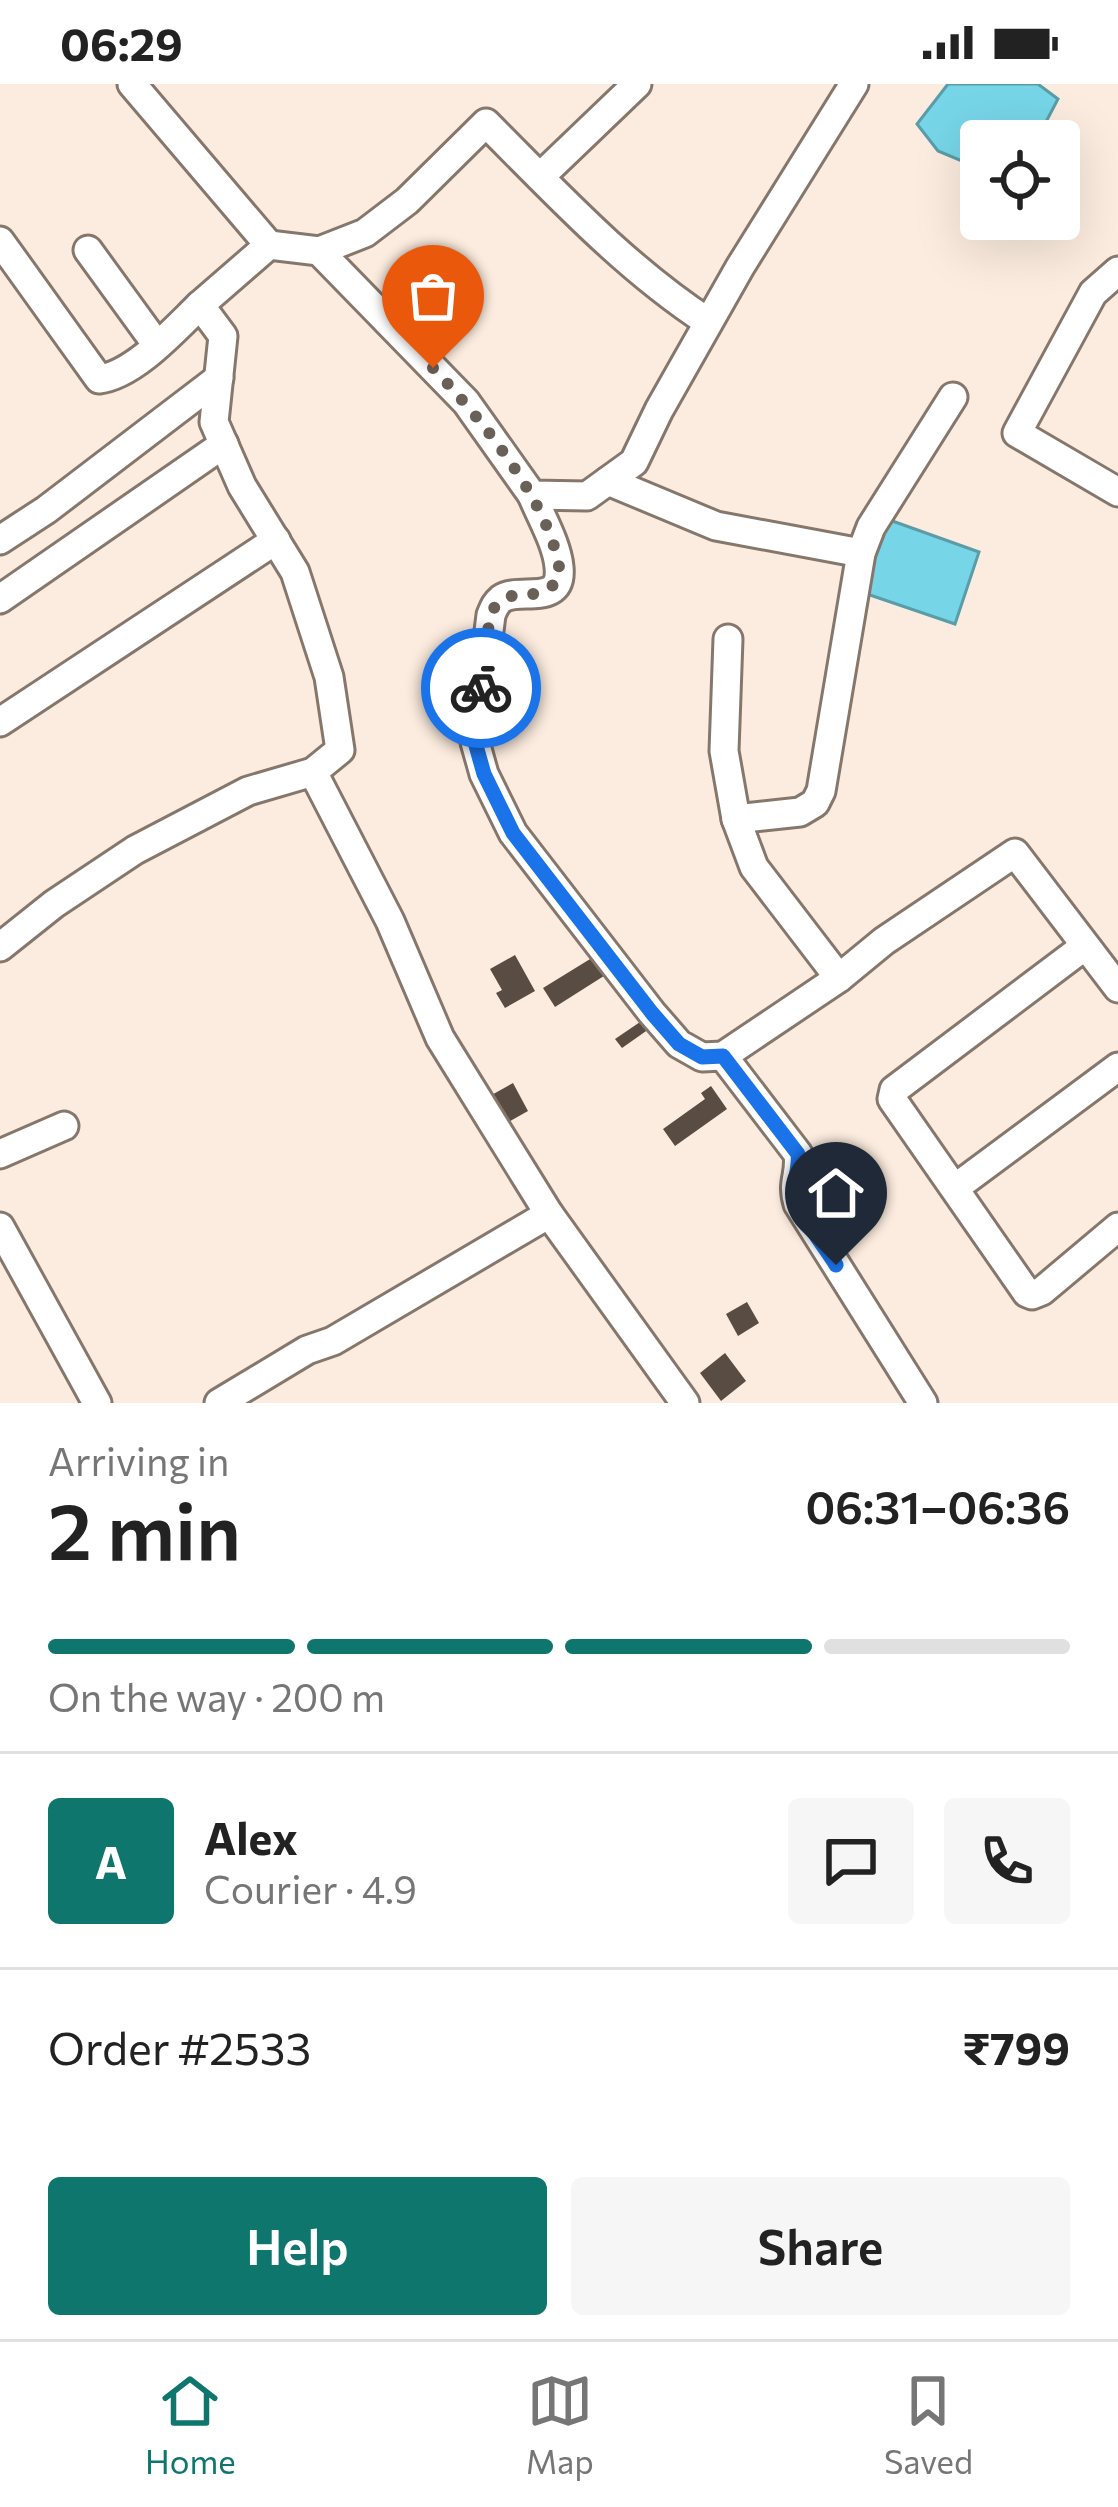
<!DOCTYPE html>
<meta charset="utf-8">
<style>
:root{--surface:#fff;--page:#f6f6f6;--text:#222;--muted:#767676;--line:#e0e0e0;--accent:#0f766e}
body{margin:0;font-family:Commissioner,sans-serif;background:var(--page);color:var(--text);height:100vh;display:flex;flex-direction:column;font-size:45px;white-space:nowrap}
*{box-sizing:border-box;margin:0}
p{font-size:39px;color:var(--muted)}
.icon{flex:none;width:66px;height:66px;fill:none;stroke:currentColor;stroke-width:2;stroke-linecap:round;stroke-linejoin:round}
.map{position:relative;height:1319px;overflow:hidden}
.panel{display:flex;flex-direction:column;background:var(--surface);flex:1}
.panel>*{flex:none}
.buttons{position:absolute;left:960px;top:36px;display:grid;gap:24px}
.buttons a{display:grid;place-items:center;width:120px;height:120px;border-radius:12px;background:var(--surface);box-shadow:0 12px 48px #0002;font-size:60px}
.pin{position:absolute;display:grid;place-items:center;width:102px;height:102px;color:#fff;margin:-123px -51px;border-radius:50% 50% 50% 0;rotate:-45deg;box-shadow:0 0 12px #0007}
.pin .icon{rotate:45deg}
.courier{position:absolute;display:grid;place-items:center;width:120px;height:120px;margin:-60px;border:9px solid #1a73e8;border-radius:50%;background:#fff;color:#222;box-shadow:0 3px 15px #0007}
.headline em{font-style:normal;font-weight:600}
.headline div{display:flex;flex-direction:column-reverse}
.headline{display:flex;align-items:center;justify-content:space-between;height:204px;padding:0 48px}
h1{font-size:78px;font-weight:600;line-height:90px}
.bar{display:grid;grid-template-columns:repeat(4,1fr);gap:18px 12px;align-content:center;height:144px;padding:0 48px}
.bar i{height:15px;border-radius:9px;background:var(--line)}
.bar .on{background:var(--accent)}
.bar p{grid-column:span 4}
.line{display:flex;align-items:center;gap:30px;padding:0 48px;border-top:3px solid var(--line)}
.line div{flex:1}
.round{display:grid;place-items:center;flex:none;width:126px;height:126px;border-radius:12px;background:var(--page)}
.button{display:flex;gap:24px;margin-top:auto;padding:24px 48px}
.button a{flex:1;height:138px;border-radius:12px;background:var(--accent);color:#fff;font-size:48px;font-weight:600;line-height:138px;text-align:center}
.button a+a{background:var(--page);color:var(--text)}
.status{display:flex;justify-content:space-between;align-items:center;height:84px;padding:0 60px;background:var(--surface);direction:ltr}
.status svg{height:33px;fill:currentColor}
.menu{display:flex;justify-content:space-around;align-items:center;height:168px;border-top:3px solid var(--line);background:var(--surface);font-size:33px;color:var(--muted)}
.menu a{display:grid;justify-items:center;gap:6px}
.menu .on{color:var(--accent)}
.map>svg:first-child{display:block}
.water{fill:#76d6e8;stroke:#5a9ca7;stroke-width:3}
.building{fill:#594c42}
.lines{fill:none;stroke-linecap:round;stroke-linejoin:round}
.minor-casing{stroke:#85776c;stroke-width:33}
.minor{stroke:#fff;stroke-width:27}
.done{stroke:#696058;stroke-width:12;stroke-dasharray:0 21.6}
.route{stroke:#1a73e8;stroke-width:15}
</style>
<div class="status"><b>06:29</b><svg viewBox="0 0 49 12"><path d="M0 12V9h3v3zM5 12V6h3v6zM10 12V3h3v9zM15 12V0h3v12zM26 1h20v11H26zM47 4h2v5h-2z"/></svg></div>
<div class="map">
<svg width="1118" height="1319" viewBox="0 0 1118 1319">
<rect width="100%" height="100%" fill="#fcecdf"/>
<g class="water">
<path d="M948,0h90l20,15 -22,42h-55v28l-43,-18 -21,-27z"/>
<path d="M884,434l95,34 -24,72 -91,-31z"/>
</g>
<g class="building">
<path d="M515,871l20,36 -30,17 -9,-15 6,-3 -12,-21z"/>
<path d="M595,872l12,18 -52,33 -12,-19z"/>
<path d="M643,936l6,9 -27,19 -7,-9z"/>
<path d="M513,999l15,28 -25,14 -15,-28z"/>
<path d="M711,1002l16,23 -52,37 -12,-17 42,-30 -4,-6z"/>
<path d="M747,1218l12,21 -21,13 -12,-22z"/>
<path d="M725,1269l21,28 -25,20 -21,-28z"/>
</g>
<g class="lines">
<defs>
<g id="minor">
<path d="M132,0l137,161"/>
<path d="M540,93l97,-93"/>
<path d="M0,157l99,138c35,-4 76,-50 101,-74"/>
<path d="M88,166l69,95"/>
<path d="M319,167l46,-18 42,-32 79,-78c70,70 139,145 222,199"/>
<path d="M1118,187l-25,22 -76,140 101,59"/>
<path d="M608,397l108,45 145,27"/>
<path d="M532,411c9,22 25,49 27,72 4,41 -40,19 -58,32 -6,5 -7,9 -10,16l-16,127 9,32 29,59 139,180 27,31 23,13 21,-1 116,-78 45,-37 131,-88 103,135"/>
<path d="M0,456l46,-30 173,-132"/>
<path d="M0,515l224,-155"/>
<path d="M728,555l-4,112 12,68 18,48 85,111"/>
<path d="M0,638l276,-182"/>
<path d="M313,688l77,149 50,117 109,176"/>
<path d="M736,735l64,-7 15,-9 6,-12 40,-238 10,-26 82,-130"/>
<path d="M1085,862l-191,144 -2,9 135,194 5,2 10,-4 76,-64"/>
<path d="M0,863l54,-43 81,-54 113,-59 65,-19 27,-22 -11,-73 -34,-105 -53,-86 -28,-64 9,-86 -23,-31 69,-60 50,6 147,151 66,93 55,1 47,-34 25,-52 81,-143 114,-183"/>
<path d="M723,972l75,98c3,22 -7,27 0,50l125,199"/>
<path d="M0,1070l64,-28"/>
<path d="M955,1104l163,-121"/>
<path d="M0,1143l97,176"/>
<path d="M219,1319l88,-53 26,-9 216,-127 136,189"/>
</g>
</defs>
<use href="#minor" class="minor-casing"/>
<use href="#minor" class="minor"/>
</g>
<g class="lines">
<path class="done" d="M433,284c47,49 120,138 127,206 -18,39 -51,2 -70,41l-9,73"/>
<path class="route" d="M481,604l-6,54 9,32 29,59 139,180 27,31 23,13 21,-1 75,98c2,14 -5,27 -3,40 4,21 30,53 41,71"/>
</g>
</svg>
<div class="buttons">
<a><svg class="icon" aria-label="locate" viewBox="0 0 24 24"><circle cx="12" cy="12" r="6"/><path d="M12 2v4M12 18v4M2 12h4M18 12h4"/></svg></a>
</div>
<div class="pin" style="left:433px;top:284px;background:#ea580c"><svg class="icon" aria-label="bag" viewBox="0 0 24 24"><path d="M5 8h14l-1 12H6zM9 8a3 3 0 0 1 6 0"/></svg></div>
<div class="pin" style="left:836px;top:1181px;background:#1f2937"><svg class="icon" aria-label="home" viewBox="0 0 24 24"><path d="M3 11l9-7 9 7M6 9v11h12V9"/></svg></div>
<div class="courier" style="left:481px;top:604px"><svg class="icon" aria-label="bike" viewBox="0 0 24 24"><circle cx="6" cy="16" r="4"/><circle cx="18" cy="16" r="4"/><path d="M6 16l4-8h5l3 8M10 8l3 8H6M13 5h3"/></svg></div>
</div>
<section class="panel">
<div class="headline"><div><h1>2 min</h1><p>Arriving in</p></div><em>06:31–06:36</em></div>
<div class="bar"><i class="on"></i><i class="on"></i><i class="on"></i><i></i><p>On the way · 200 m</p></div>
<div class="line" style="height:216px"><b class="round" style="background:var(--accent);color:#fff">A</b><div><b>Alex</b><p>Courier · 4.9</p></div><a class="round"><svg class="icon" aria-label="chat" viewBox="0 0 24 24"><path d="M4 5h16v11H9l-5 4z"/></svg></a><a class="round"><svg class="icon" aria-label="phone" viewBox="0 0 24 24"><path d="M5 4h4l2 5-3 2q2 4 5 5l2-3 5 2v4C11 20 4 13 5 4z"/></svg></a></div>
<div class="line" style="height:156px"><div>Order #2533</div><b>₹799</b></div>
<div class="button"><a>Help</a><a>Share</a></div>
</section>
<nav class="menu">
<a class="on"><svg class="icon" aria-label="home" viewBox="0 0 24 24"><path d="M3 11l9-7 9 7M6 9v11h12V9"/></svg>Home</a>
<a><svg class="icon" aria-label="map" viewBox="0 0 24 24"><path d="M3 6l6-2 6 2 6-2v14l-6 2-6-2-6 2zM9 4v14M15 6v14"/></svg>Map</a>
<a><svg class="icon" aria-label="saved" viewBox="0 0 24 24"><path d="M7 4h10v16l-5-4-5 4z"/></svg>Saved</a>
</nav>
